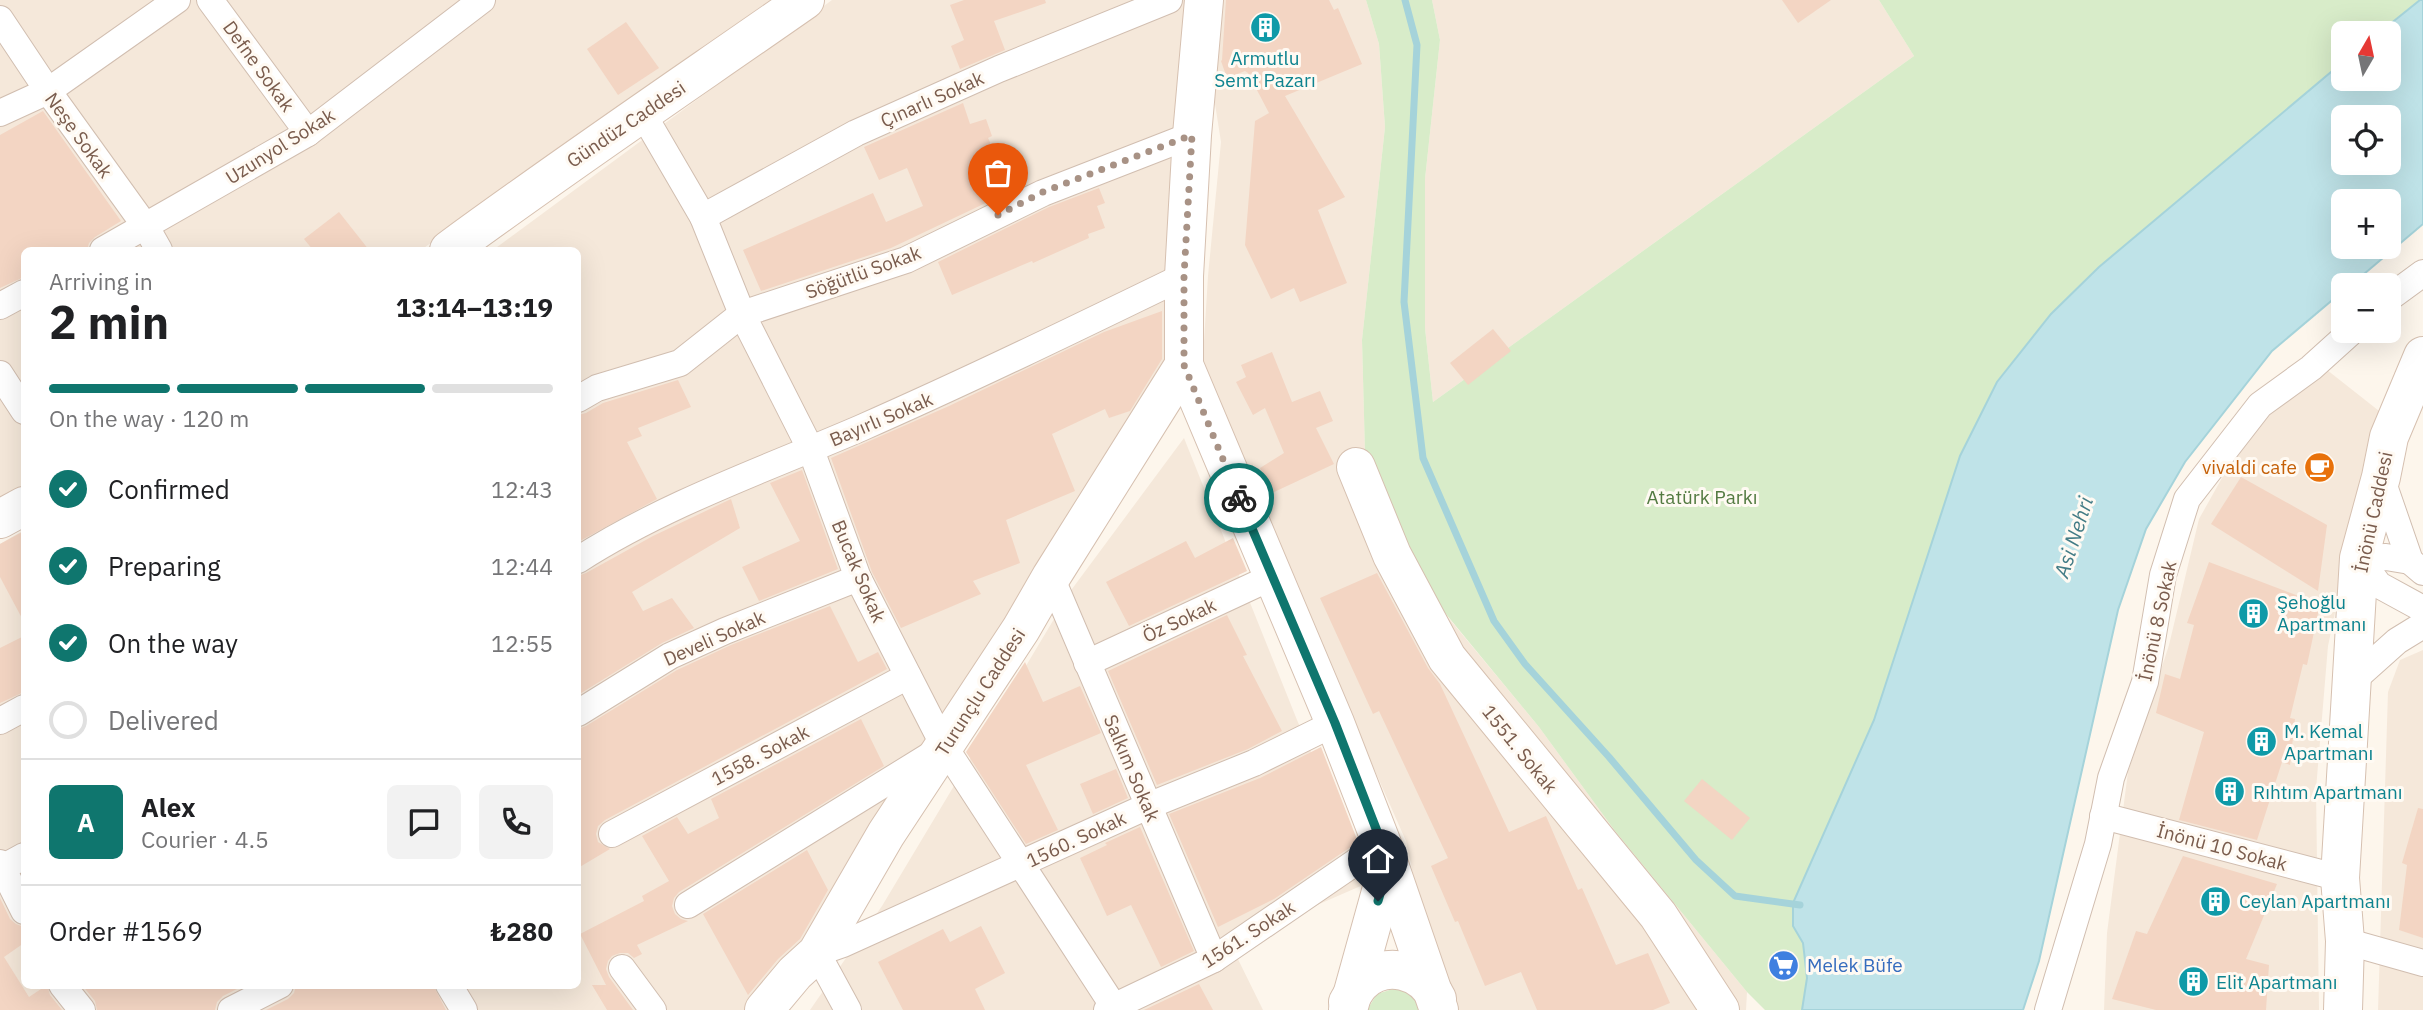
<!DOCTYPE html>
<meta charset="utf-8">
<style>
:root{--surface:#fff;--page:#f2f2f2;--text:#202124;--muted:#757577;--line:#e0e0e0;--accent:#0f766e}
body{margin:0;font-family:"IBM Plex Sans",sans-serif;background:var(--page);color:var(--text);height:100vh;display:flex;flex-direction:column;font-size:26px;white-space:nowrap}
*{box-sizing:border-box;margin:0}
p{font-size:23px;color:var(--muted)}
.icon{flex:none;width:38px;height:38px;fill:none;stroke:currentColor;stroke-width:2;stroke-linecap:round;stroke-linejoin:round}
.map{position:relative;flex:1;overflow:hidden}
.drawer{position:absolute;left:21px;top:247px;width:560px;height:742px;display:flex;flex-direction:column;background:var(--surface);border-radius:10px;box-shadow:0 7px 28px #0002}
.drawer>*{flex:none}
.needle{width:46px;rotate:9deg}
.buttons{position:absolute;left:2331px;top:21px;display:grid;gap:14px}
.buttons a{display:grid;place-items:center;width:70px;height:70px;border-radius:10px;background:var(--surface);box-shadow:0 7px 28px #0002;font-size:35px}
.pin{position:absolute;display:grid;place-items:center;width:60px;height:60px;color:#fff;margin:-72px -30px;border-radius:50% 50% 50% 0;rotate:-45deg;box-shadow:0 0 7px #0007}
.pin .icon{rotate:45deg}
.courier{position:absolute;display:grid;place-items:center;width:70px;height:70px;margin:-35px;border:5px solid #0f766e;border-radius:50%;background:#fff;color:#222;box-shadow:0 2px 9px #0007}
.overview em{font-style:normal;font-weight:700}
.overview div{display:flex;flex-direction:column-reverse}
.overview{display:flex;align-items:center;justify-content:space-between;height:119px;padding:0 28px}
h1{font-size:46px;font-weight:700;line-height:52px}
.bar{display:grid;grid-template-columns:repeat(4,1fr);gap:10px 7px;align-content:center;height:84px;padding:0 28px}
.bar i{height:9px;border-radius:5px;background:var(--line)}
.bar .active{background:var(--accent)}
.bar p{grid-column:span 4}
.line{display:flex;align-items:center;gap:18px;padding:0 28px;border-top:2px solid var(--line)}
.line div{flex:1}
.round{display:grid;place-items:center;flex:none;width:74px;height:74px;border-radius:10px;background:var(--page)}
ol{padding:0 28px;list-style:none}
li{display:flex;align-items:center;gap:21px;height:77px}
li p{margin-inline-start:auto}
li .icon{padding:7px;border-radius:50%;background:var(--accent);color:#fff;stroke-width:4}
li:last-child{color:var(--muted)}
li i{width:38px;height:38px;border:4px solid var(--line);border-radius:50%}
.map>svg:first-child{display:block}
.residential{fill:#f5e8da}
.green{fill:#d8ecc9}
.water{fill:#bfe3e8;stroke:#a5d3da;stroke-width:2;fill-rule:evenodd}
.lines{fill:none;stroke-linecap:round;stroke-linejoin:round}
.stream{stroke:#a5d3da;stroke-width:7}
.building{fill:#f3d5c3}
.street-casing{stroke:#d1beb0;stroke-width:28}
.secondary-casing{stroke:#d6c0b0;stroke-width:40}
.street{stroke:#fff;stroke-width:26}
.secondary{stroke:#fff;stroke-width:38}
.done{stroke:#a89285;stroke-width:7;stroke-dasharray:0 12.6}
.route{stroke:#0f766e;stroke-width:9}
.labels{text-anchor:middle;dominant-baseline:central;stroke-width:6;stroke-linejoin:round;paint-order:stroke}
.culture-label{font-size:19px;fill:#0d838f;stroke:#fffaf3;text-anchor:start}
.street-label{font-size:19px;fill:#7a5c4d;stroke:#fffaf3}
.food-label{font-size:19px;fill:#c56008;stroke:#fffaf3;text-anchor:end}
.park-label{font-size:19px;fill:#537a41;stroke:#fffaf3}
.shop-label{font-size:19px;fill:#366cbe;stroke:#fffaf3;text-anchor:start}
.water-label{font-size:21px;font-style:italic;fill:#437c86;stroke:#fffaf3}
</style>
<div class="map">
<svg width="2423" height="1010" viewBox="0 0 2423 1010">
<rect width="100%" height="100%" fill="#fdf6ec"/>
<g class="residential">
<path d="M0,0h770l-349,250h-397v236l-24,11z"/>
<path d="M832,0h368l-27,374 -409,636h-764v-466l24,-14v455h554v-735h-85z"/>
<path d="M1204,0h162l13,44 6,83 -23,213 3,113 62,139 112,135 76,104 132,161 -1,18h-296l-32,-113 -12,-56 -167,-378 -35,-73 -1,-32 5,-82 13,-134 -14,-89z"/>
<path d="M1432,0h447l35,56 -481,346 -8,-74v-149l15,-139z"/>
<path d="M2322,366l66,52 -35,109 -25,119 -12,143 3,221h-215l3,-77 21,-161 41,-127 30,-126 55,-98z"/>
<path d="M1184,438l113,282 64,146 2,19 -133,58 33,67h-453l72,-104 190,-317z"/>
<path d="M2423,650v360h-45l10,-318 12,-32z"/>
</g>
<g class="green">
<path d="M1366,0h66l8,40 -15,139v149l8,74 481,-346 -35,-56h541l-41,33h-36v29l-244,205 -48,47 -91,142 -86,264 -81,183v23l10,17 4,35 -5,32h-37l-18,-18 -132,-161 -76,-104 -112,-136 -62,-138 -3,-113 23,-213 -6,-83z"/>
<path d="M1396,988l10,2 19,20h-58l10,-16z"/>
</g>
<path class="water" d="M2420,0h3v224l-72,61h-8v6l-71,60 -87,111 -39,67 -28,81 -79,351 -16,49h-221l5,-32 -4,-35 -10,-17v-23l81,-183 86,-264 37,-74 54,-68 48,-47 244,-205v17h46v-46h-10zM2343,117h46v46h-46zM2343,201h46v46h-46z"/>
<g class="lines">
<path class="stream" d="M1405,0l12,45 -13,257 19,156 71,163 31,43 84,93 87,103 39,36 65,9"/>
</g>
<g class="building">
<path d="M964,0h81l1,3 -52,18 11,29 -45,19 -9,-23 13,-6 -14,-35z"/>
<path d="M1226,0h103l5,10 4,-2 24,56 -77,32 60,101 -27,13 29,73 -47,19 -6,-14 -23,11 -26,-54 10,-124 14,-8 -21,-40 -3,-2 -18,7 -6,-17 1,-1z"/>
<path d="M1782,0h49l-33,23z"/>
<path d="M626,22l33,46 -41,27 -31,-46z"/>
<path d="M963,103l7,21 16,-5 6,17 -4,2 25,52 -122,58 -130,43 -18,-41 130,-57 13,29 37,-16 -16,-38 -28,12 -15,-33z"/>
<path d="M43,111l78,110 -26,16 -6,6 -2,7h-63v27l-24,11v-153z"/>
<path d="M1099,188l6,15 -8,3 8,22 -17,6 1,4 -56,25 -1,-2 -80,34 -14,-33 111,-55z"/>
<path d="M339,212l30,38h-56l-9,-11z"/>
<path d="M1162,311v48l-32,52 -21,7 -4,-9 -53,25 23,57 -69,29 14,43 -47,18 8,13 -80,34 -29,-56 -41,-114 118,-52 155,-74z"/>
<path d="M1493,329l18,22 -43,34 -18,-22z"/>
<path d="M1272,352l20,50 28,-11 13,30 -17,7 18,36 -62,29 -12,-25 24,-15 -19,-45 -12,7 -17,-33 10,-5 -5,-12z"/>
<path d="M678,380l13,27 -53,21 4,8 -15,6 30,57 -79,43v-127l8,-2 17,-10z"/>
<path d="M802,470l36,99 -79,32 -17,-34 58,-26 -30,-58z"/>
<path d="M2241,477l86,48 -9,66 -107,-67z"/>
<path d="M731,499l9,29 -108,64 11,19 29,-13 22,30 -32,15 -84,52v-119l8,-3 67,-37z"/>
<path d="M24,531v91l-24,-45v-33z"/>
<path d="M1233,538l14,33 -118,55 -23,-44 80,-41 9,17z"/>
<path d="M2209,562l111,42 -13,61 -4,-1 -13,54 5,1 -5,46 -8,-3 -25,78 -78,-20 25,-88 -48,-19 9,-39 15,5 14,-54 -7,-2z"/>
<path d="M1377,573l51,95 12,16 69,148 37,-16 32,74 4,-2 34,77 32,-12 22,50 -17,7h-116l-16,-38 -36,14 -27,-65 -3,1 -24,-56 17,-8 -69,-147 -6,3 -53,-116z"/>
<path d="M830,606l28,56 20,-10 9,17 -282,151 -7,6 -2,8 2,8 12,7 -32,19v-139l8,-3 91,-56 54,-25z"/>
<path d="M1227,615l20,40 -4,1 39,75 -34,18 -91,36 -49,-114z"/>
<path d="M24,636v56l-24,11v-55z"/>
<path d="M1025,662l18,40 37,-16 21,47 -75,32 32,65 -32,14 -60,-92z"/>
<path d="M861,719l23,47 -205,126 -5,6 -2,8 3,8 6,5 7,2 -51,24 5,9 -8,4 -6,-5h-8l-8,3 -4,5 -2,8 3,8 24,33h-26l-15,-25h14l-26,-51 64,-33 -2,-5 27,-15 -27,-45 35,-19 11,17 31,-16 -8,-19z"/>
<path d="M1321,747l37,95 -84,57 -56,28 -49,-113 91,-36z"/>
<path d="M1116,769l12,29 -35,16 -13,-30z"/>
<path d="M1702,779l48,39 -18,22 -48,-39z"/>
<path d="M2418,808l5,1v129l-24,-8 8,-65 -5,-2z"/>
<path d="M1140,827l54,124 -33,16 -30,-62 -24,11 -27,-58 27,-13 -2,-2z"/>
<path d="M807,850l21,40 -28,49 -22,20 -30,36 -45,-81z"/>
<path d="M2183,856l94,28 -31,75 23,6 -3,45h-110l-44,-11 24,-68 11,3z"/>
<path d="M0,898l10,21 6,5 8,3v16l-20,14 25,40 18,-12 3,10 12,15h-62z"/>
<path d="M981,926l24,47 -30,16 10,21h-82l-25,-48 65,-33 7,13z"/>
<path d="M1199,984l14,26h-69z"/>
<path d="M82,985h163l-22,11 -6,6 -2,8h-118l-2,-9z"/>
<path d="M296,985h137l13,25h-180l22,-11 6,-6z"/>
</g>
<g class="lines">
<defs>
<g id="street">
<path d="M210,0l98,133"/>
<path d="M0,19l48,72 98,136 13,23"/>
<path d="M0,113l48,-22 129,-91"/>
<path d="M643,114l60,103 39,97 69,136 47,128 86,168 172,264"/>
<path d="M703,217l153,-84 143,-64 170,-69"/>
<path d="M103,250l205,-117 174,-133"/>
<path d="M2389,298l34,-25"/>
<path d="M0,306l24,-13"/>
<path d="M0,374l24,37"/>
<path d="M578,399l19,-11 83,-25 62,-49 164,-54 137,-67 149,-58"/>
<path d="M2381,477l29,84 13,11"/>
<path d="M2359,558l20,27 44,24"/>
<path d="M2359,558l27,-1 24,4"/>
<path d="M578,560c87,-56 188,-91 283,-132 109,-48 216,-100 323,-152"/>
<path d="M1051,577l163,382"/>
<path d="M1087,663l185,-86"/>
<path d="M2350,683l47,-42 26,-16"/>
<path d="M578,713l92,-57 55,-25 133,-53"/>
<path d="M0,721l24,-13"/>
<path d="M2103,816l237,62"/>
<path d="M612,834l296,-158"/>
<path d="M0,863l24,48"/>
<path d="M2,868l22,-12"/>
<path d="M688,905l246,-152"/>
<path d="M2345,941l78,22"/>
<path d="M622,968l31,42"/>
<path d="M62,985l20,25"/>
<path d="M449,985l15,25"/>
<path d="M231,1010l49,-25"/>
<path d="M848,1010l-31,-57 26,-9 305,-138 106,-43 81,-40"/>
<path d="M1107,1010l107,-51 168,-115"/>
<path d="M2048,1010l50,-166 13,-66 34,-96 18,-107 24,-76 73,-94 51,-37 41,-37"/>
</g>
<g id="secondary">
<path d="M1204,0l-12,135 -8,141v89l151,358 47,121 57,166"/>
<path d="M449,250c117,-86 237,-167 356,-250"/>
<path d="M1356,467l36,88 55,103 211,257 62,95"/>
<path d="M0,519l24,-13"/>
<path d="M1348,1002c4,-6 8,-14 13,-19 25,-24 62,-13 76,16"/>
<path d="M764,1010l31,-37 22,-20 69,-119 135,-205 30,-52 133,-212"/>
<path d="M1348,1010l37,-133 -1,-20"/>
<path d="M2343,1010l2,-69 -5,-63 19,-320 22,-81 8,-40 34,-81"/>
</g>
</defs>
<use href="#street" class="street-casing"/>
<use href="#secondary" class="secondary-casing"/>
<use href="#street" class="street"/>
<use href="#secondary" class="secondary"/>
</g>
<g class="lines">
<path class="done" d="M998,215l45,-23 149,-57 -8,141v89l55,133"/>
<path class="route" d="M1239,498l96,225 47,121 3,33 -7,24"/>
</g>
<defs>
<symbol id="building-disc" viewBox="-11 -11 22 22"><circle r="9.5" fill="#0f9aa8" stroke="#fffaf3"/><path d="M-4-6H4V6H1V3H-1V6H-4ZM-2.5-4.3h1.7v1.8h-1.7ZM.8-4.3h1.7v1.8H.8ZM-2.5-1h1.7V.8h-1.7ZM.8-1h1.7V.8H.8Z" fill="#fff"/></symbol>
<symbol id="cafe-disc" viewBox="-11 -11 22 22"><circle r="9.5" fill="#e8710a" stroke="#fffaf3"/><path d="M-5.5-4.5H6V0H3Q3 3.5 0 3.5H-2.5Q-5.5 3.5-5.5 0ZM3-3.2v2h1.7v-2ZM-6 4.5H4V6H-6Z" fill="#fff"/></symbol>
<symbol id="supermarket-disc" viewBox="-11 -11 22 22"><circle r="9.5" fill="#3f7fe0" stroke="#fffaf3"/><path d="M-6-5.5h2.5l.6 2H6L4.5 2H-2.5L-4.4-4H-6ZM-1.5 3.2a1.3 1.3 0 1 0 .1 0ZM3 3.2a1.3 1.3 0 1 0 .1 0Z" fill="#fff"/></symbol>
</defs>
<g fill-rule="evenodd">
<use href="#building-disc" x="1248" y="10" width="35" height="35"/>
<use href="#cafe-disc" x="2302" y="450" width="35" height="35"/>
<use href="#building-disc" x="2236" y="596" width="35" height="35"/>
<use href="#building-disc" x="2244" y="724" width="35" height="35"/>
<use href="#building-disc" x="2212" y="774" width="35" height="35"/>
<use href="#building-disc" x="2198" y="884" width="35" height="35"/>
<use href="#supermarket-disc" x="1766" y="948" width="35" height="35"/>
<use href="#building-disc" x="2176" y="964" width="35" height="35"/>
</g>
<g class="labels">
<g class="culture-label">
<text x="1265" y="58" text-anchor="middle">Armutlu<tspan x="1265" dy="22">Semt Pazarı</tspan></text>
<text x="2277" y="602">Şehoğlu<tspan x="2277" dy="22">Apartmanı</tspan></text>
<text x="2284" y="731">M. Kemal<tspan x="2284" dy="22">Apartmanı</tspan></text>
<text x="2253" y="792">Rıhtım Apartmanı</text>
<text x="2239" y="901">Ceylan Apartmanı</text>
<text x="2216" y="982">Elit Apartmanı</text>
</g>
<g class="street-label">
<text transform="translate(259 66) rotate(54)">Defne Sokak</text>
<text transform="translate(932 99) rotate(-24)">Çınarlı Sokak</text>
<text transform="translate(626 124) rotate(-34)">Gündüz Caddesi</text>
<text transform="translate(79 135) rotate(54)">Neşe Sokak</text>
<text transform="translate(280 146) rotate(-32)">Uzunyol Sokak</text>
<text transform="translate(863 272) rotate(-20)">Söğütlü Sokak</text>
<text transform="translate(881 419) rotate(-23)">Bayırlı Sokak</text>
<text transform="translate(2373 512) rotate(-78)">İnönü Caddesi</text>
<text transform="translate(859 571) rotate(67)">Bucak Sokak</text>
<text transform="translate(1179 620) rotate(-25)">Öz Sokak</text>
<text transform="translate(2157 621) rotate(-78)">İnönü 8 Sokak</text>
<text transform="translate(714 638) rotate(-24)">Develi Sokak</text>
<text transform="translate(980 692) rotate(-57)">Turunçlu Caddesi</text>
<text transform="translate(1520 749) rotate(51)">1551. Sokak</text>
<text transform="translate(760 755) rotate(-28)">1558. Sokak</text>
<text transform="translate(1132 768) rotate(67)">Salkım Sokak</text>
<text transform="translate(1076 839) rotate(-25)">1560. Sokak</text>
<text transform="translate(2222 847) rotate(15)">İnönü 10 Sokak</text>
<text transform="translate(1248 934) rotate(-33)">1561. Sokak</text>
</g>
<g class="food-label">
<text x="2297" y="467">vivaldi cafe</text>
</g>
<g class="park-label">
<text x="1702" y="497">Atatürk Parkı</text>
</g>
<g class="shop-label">
<text x="1807" y="965">Melek Büfe</text>
</g>
<g class="water-label">
<text transform="translate(2073 537) rotate(-72)">Asi Nehri</text>
</g>
</g>
</svg>
<div class="buttons">
<a><svg class="needle" viewBox="-14 -14 28 28"><path d="M0-13l5 13h-10z" fill="#e53935"/><path d="M0 13l5-13h-10z" fill="#757577"/></svg></a>
<a><svg class="icon" aria-label="locate" viewBox="0 0 24 24"><circle cx="12" cy="12" r="6"/><path d="M12 2v4M12 18v4M2 12h4M18 12h4"/></svg></a>
<a>+</a>
<a>−</a>
</div>
<div class="pin" style="left:998px;top:215px;background:#ea580c"><svg class="icon" aria-label="bag" viewBox="0 0 24 24"><path d="M5 8h14l-1 12H6zM9 8a3 3 0 0 1 6 0"/></svg></div>
<div class="pin" style="left:1378px;top:901px;background:#1f2937"><svg class="icon" aria-label="home" viewBox="0 0 24 24"><path d="M3 11l9-7 9 7M6 9v11h12V9"/></svg></div>
<div class="courier" style="left:1239px;top:498px"><svg class="icon" aria-label="bike" viewBox="0 0 24 24"><circle cx="6" cy="16" r="4"/><circle cx="18" cy="16" r="4"/><path d="M6 16l4-8h5l3 8M10 8l3 8H6M13 5h3"/></svg></div>
<section class="drawer">
<div class="overview"><div><h1>2 min</h1><p>Arriving in</p></div><em>13:14–13:19</em></div>
<div class="bar"><i class="active"></i><i class="active"></i><i class="active"></i><i></i><p>On the way · 120 m</p></div>
<ol>
<li><svg class="icon" aria-label="check" viewBox="0 0 24 24"><path d="M5 12l5 5 9-10"/></svg>Confirmed<p>12:43</p></li>
<li><svg class="icon" aria-label="check" viewBox="0 0 24 24"><path d="M5 12l5 5 9-10"/></svg>Preparing<p>12:44</p></li>
<li><svg class="icon" aria-label="check" viewBox="0 0 24 24"><path d="M5 12l5 5 9-10"/></svg>On the way<p>12:55</p></li>
<li><i></i>Delivered</li>
</ol>
<div class="line" style="height:126px"><b class="round" style="background:var(--accent);color:#fff">A</b><div><b>Alex</b><p>Courier · 4.5</p></div><a class="round"><svg class="icon" aria-label="chat" viewBox="0 0 24 24"><path d="M4 5h16v11H9l-5 4z"/></svg></a><a class="round"><svg class="icon" aria-label="phone" viewBox="0 0 24 24"><path d="M5 4h4l2 5-3 2q2 4 5 5l2-3 5 2v4C11 20 4 13 5 4z"/></svg></a></div>
<div class="line" style="height:91px"><div>Order #1569</div><b>₺280</b></div>
</section>
</div>
